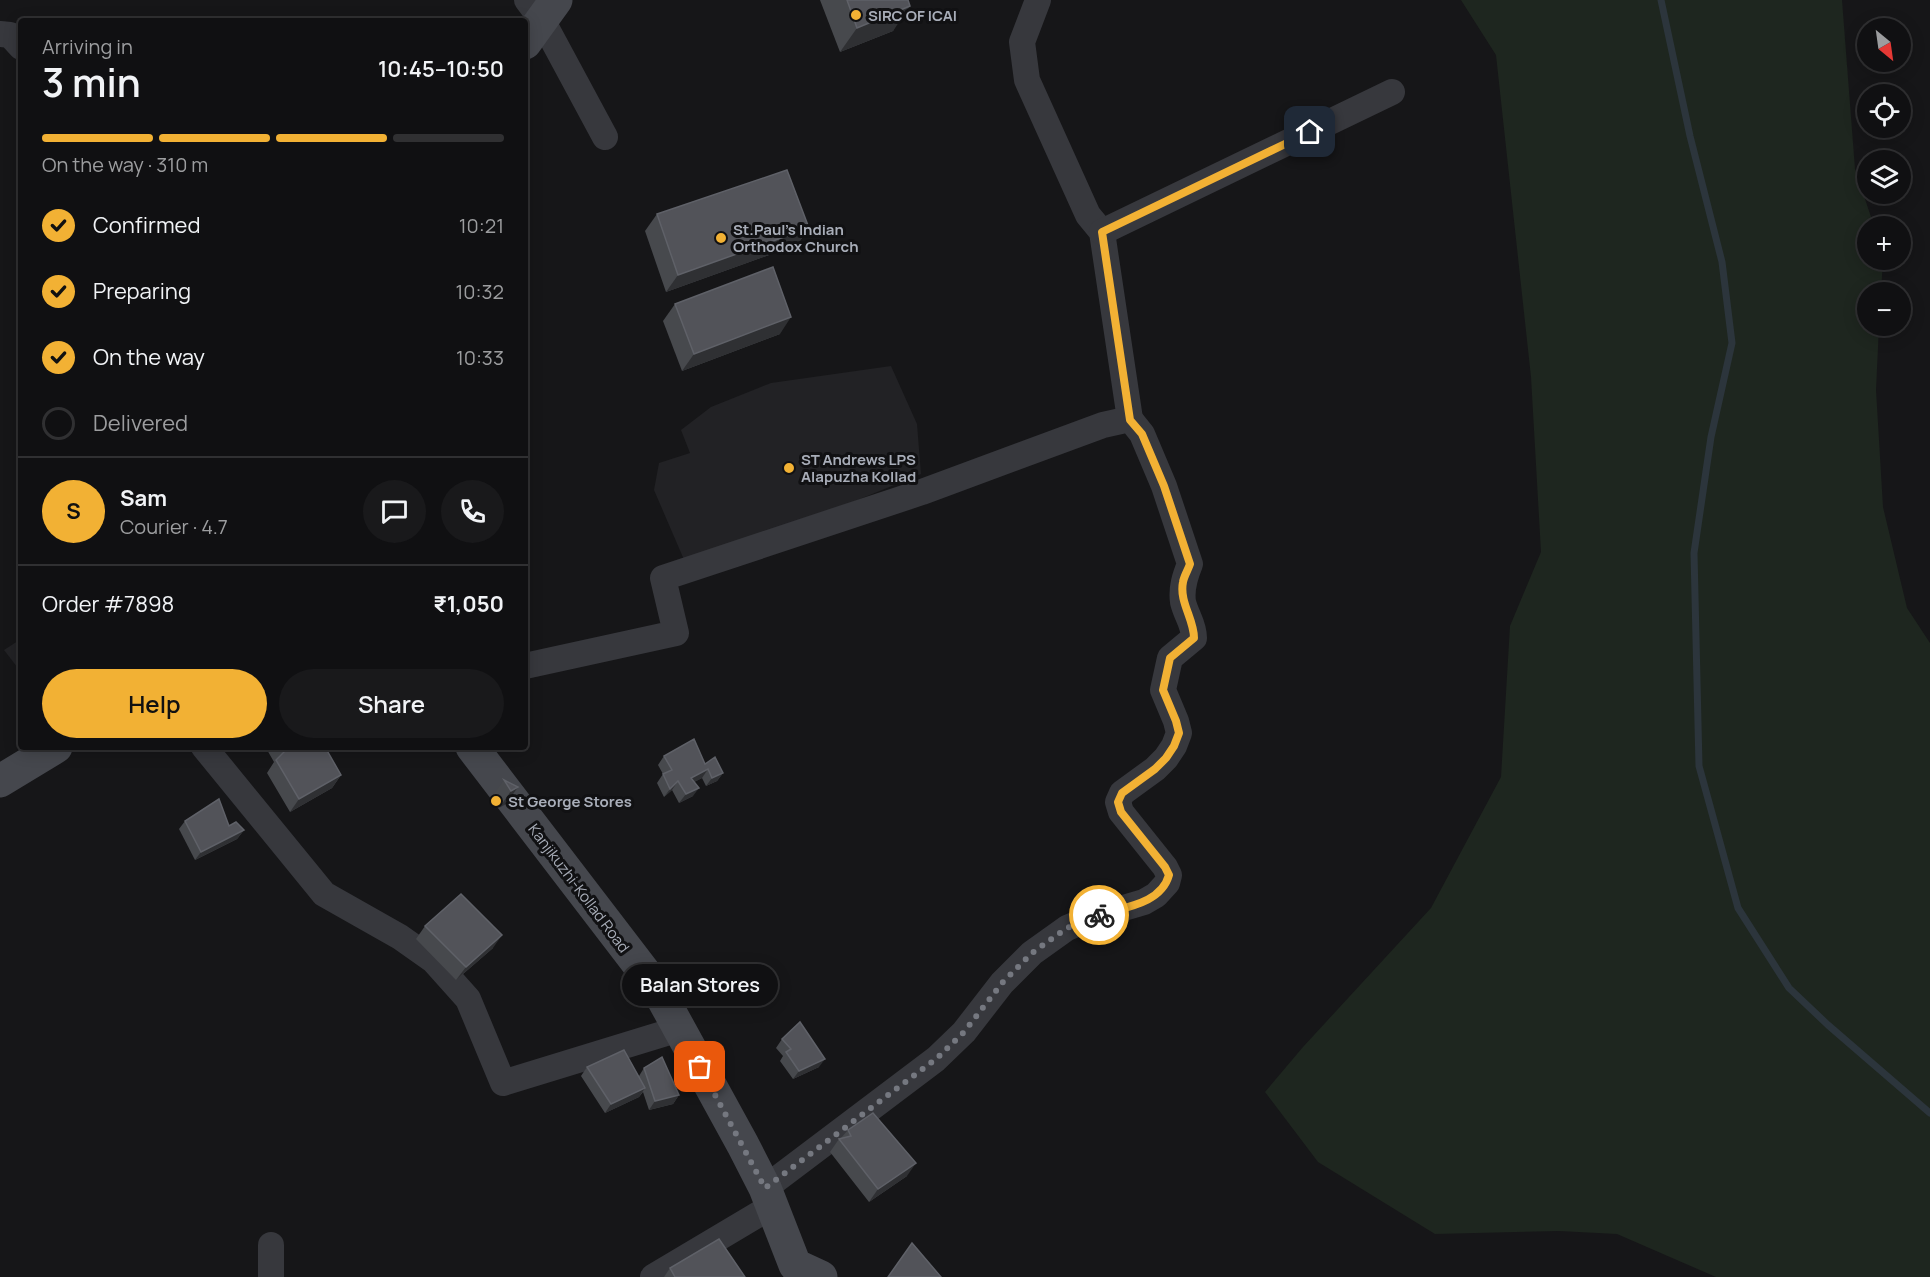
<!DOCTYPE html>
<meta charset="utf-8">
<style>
:root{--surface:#101012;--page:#19191b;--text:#f1f3f6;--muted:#9c9d9f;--line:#303032;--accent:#f2b134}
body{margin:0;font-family:Manrope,sans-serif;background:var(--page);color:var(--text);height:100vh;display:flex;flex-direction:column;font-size:22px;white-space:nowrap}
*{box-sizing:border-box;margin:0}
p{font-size:20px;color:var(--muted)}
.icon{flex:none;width:33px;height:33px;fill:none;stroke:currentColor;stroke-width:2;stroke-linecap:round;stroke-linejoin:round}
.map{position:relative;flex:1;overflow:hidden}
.drawer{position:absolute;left:18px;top:18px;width:510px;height:732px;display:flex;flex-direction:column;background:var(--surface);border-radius:6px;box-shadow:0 3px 15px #0003,0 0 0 2px var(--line)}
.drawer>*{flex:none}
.needle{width:39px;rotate:151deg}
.controls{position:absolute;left:1857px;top:18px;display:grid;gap:12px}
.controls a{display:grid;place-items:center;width:54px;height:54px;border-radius:50%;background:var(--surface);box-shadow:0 3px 15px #0003,0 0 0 2px var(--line);font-size:30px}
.pin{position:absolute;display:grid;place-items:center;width:51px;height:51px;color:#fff;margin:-26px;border-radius:12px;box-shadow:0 3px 9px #0006}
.courier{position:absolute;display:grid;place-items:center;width:60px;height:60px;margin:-30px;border:4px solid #f2b134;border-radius:50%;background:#fff;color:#222;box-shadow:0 2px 8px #0007}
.bubble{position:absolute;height:42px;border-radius:21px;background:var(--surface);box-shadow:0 3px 15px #0003,0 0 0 2px var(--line);font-size:20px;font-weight:600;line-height:42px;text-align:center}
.overview em{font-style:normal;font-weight:600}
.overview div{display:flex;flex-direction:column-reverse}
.overview{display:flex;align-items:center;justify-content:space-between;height:102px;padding:0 24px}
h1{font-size:39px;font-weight:600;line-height:45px}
.bar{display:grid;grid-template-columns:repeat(4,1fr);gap:9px 6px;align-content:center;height:72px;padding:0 24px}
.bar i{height:8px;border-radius:4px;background:var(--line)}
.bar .active{background:var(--accent)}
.bar p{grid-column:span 4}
.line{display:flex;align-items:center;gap:15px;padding:0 24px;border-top:2px solid var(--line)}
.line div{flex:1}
.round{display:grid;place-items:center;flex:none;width:63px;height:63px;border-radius:32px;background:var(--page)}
ol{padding:0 24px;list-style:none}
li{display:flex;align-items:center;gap:18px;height:66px}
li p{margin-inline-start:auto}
li .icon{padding:6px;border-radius:50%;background:var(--accent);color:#111;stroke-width:4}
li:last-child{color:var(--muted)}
li i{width:33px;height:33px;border:3px solid var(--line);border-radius:50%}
.action{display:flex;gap:12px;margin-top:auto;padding:12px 24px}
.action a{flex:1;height:69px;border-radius:36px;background:var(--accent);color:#111;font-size:24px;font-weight:600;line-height:69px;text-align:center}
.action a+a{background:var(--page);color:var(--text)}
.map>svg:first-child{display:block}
.built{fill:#222225}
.green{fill:#1e261f}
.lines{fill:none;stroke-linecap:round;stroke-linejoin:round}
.stream{stroke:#2c353c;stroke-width:7}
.minor{stroke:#37383d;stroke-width:26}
.secondary{stroke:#45474d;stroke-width:33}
.wall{fill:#47494d}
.shaded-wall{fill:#2f3033}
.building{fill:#525359;stroke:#5f6168;stroke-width:1.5}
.done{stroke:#757880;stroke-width:6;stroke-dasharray:0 10.8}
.route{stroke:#f2b134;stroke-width:8}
.poi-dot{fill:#f2b134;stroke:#111113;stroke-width:2}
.labels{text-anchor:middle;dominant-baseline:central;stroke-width:6;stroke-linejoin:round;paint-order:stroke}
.poi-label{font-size:15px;font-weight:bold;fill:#a8adb8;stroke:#111113;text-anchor:start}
.street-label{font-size:15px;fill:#a8adb8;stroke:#111113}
</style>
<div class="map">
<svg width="1930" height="1277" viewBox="0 0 1930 1277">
<rect width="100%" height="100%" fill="#161618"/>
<g class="built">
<path d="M891,366l26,58 4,50 -105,43 -131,45 -31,-72 5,-27 31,-10 -9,-23 30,-23 60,-24z"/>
<path d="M21,639v33l-17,-22z"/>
</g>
<path class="green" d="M1461,0h381l13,169 19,57h-6v34h15l-2,32h-13v34h11l-3,64 7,117 24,101 23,35v634h-214l-99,-43 -58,-3 -124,3 -117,-72 -53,-70 38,-45 128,-139 70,-131 9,-151 31,-74 -10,-175 -35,-322z"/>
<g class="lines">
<path class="stream" d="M1661,0l29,136 32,126 10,81 -21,94 -17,116 5,213 39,142 51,80 39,37 102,88"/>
<g class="minor">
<path d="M527,0l15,20 63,117"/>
<path d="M1038,0l-16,42 5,38 61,135 14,17 28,187"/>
<path d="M0,34l10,1 11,12"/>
<path d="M1102,232l290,-140"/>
<path d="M525,666l151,-33 -13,-55 259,-86 181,-67 27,-6 12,15 22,52 26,78c-5,12 -9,24 -7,38 3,13 11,22 11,36l-24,20 -7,32 13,31 3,12 -5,13 -8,12 -11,11 -33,24 -4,9 3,10 44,55 4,8 -2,8 -11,12 -12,7 -51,15 -26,11 -35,25 -30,30 -38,49 -28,27 -171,129"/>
<path d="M204,747l120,147 76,43 34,24 34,38 35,84 176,-54"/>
<path d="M271,1245v32"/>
<path d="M653,1277l119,-71"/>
</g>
<g class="secondary">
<path d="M525,43l31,-43"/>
<path d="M472,747l186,243 85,155 22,43 30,77 26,12"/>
<path d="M0,781l56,-34"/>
</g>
</g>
<g class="wall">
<path d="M820,0h88l-15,31 -53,21z"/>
<path d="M657,214l152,14 -12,17 -131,47 -21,-61z"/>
<path d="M675,304l105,30 -98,37 -19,-50z"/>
<path d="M267,747h58l16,28 -9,13 -42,24 -23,-39 7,-11 -8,-14z"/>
<path d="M664,756l41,8 18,9 -6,8 -11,5 -4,-8 -8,4 -1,14 -14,7 -7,-13 -8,7 -7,-14 6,-9 -5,-9z"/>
<path d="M504,780l14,7 -12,17 -7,4 -7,-11z"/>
<path d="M185,821l44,5 15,4 -7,9 -42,21 -16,-31z"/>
<path d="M425,926l68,22 -37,32 -40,-41z"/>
<path d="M782,1039l37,28 -26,12 -13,-18 3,-5 -7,-8z"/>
<path d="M587,1067l52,9 5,-8 35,27 -6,9 -24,6 -6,-18 -4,5 -34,16 -24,-37z"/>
<path d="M848,1130l59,46 -38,26 -39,-50 9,-13 2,-1z"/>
<path d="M670,1268l75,9h-81z"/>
</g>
<g class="shaded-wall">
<path d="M910,6l-17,25 -53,21 17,-24z"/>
<path d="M809,228l-12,17 -131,47 12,-17z"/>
<path d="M791,317l-11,17 -98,37 12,-17z"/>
<path d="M708,769l-6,9 -17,9 6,-9z"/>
<path d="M723,773l-6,8 -11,5 6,-8z"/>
<path d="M341,775l-9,13 -42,24 9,-13z"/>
<path d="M678,781l-6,9 -8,7 6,-8z"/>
<path d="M518,787l-12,17 -7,4 12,-17z"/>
<path d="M699,788l-6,8 -14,7 7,-9z"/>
<path d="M244,830l-7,9 -42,21 6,-8z"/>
<path d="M502,935l-9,13 -37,32 10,-13z"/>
<path d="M825,1059l-6,8 -26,12 6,-8z"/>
<path d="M645,1088l-6,9 -34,16 6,-9z"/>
<path d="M679,1095l-6,9 -24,6 6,-9z"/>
<path d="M916,1163l-9,13 -38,26 9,-13z"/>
</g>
<g class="building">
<path d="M847,0h61l2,6 -53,22z"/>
<path d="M787,170l22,58 -131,47 -21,-61z"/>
<path d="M773,267l18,50 -97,37 -19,-50z"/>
<path d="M694,739l11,25 10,-7 8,16 -11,5 -4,-9 -17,9 8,10 -13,6 -8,-13 -8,8 -7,-15 9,-4 -8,-14z"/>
<path d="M282,747h43l16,28 -42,24 -23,-39 9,-9z"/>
<path d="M504,780l14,7 -7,4z"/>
<path d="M219,799l10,27 7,-4 8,8 -43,22 -16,-31z"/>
<path d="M461,894l41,41 -36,32 -41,-41z"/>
<path d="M800,1022l25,37 -26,12 -13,-19 5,-3 -9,-10z"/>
<path d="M624,1050l21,38 -34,16 -24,-37z"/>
<path d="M662,1057l17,38 -24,6 -11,-33z"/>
<path d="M873,1113l43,50 -38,26 -39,-50 12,-3 -3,-6z"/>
<path d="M719,1239l26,38h-70l-5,-9z"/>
<path d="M912,1243l29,34h-53z"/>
</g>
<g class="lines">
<path class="done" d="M700,1067l65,121 171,-129 28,-27 38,-49 30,-30 35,-25 32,-13"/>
<path class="route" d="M1099,915c25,-8 62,-11 70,-40l-4,-8 -44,-55 -3,-10 4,-9 33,-24 11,-11 8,-12 5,-13 -3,-12 -13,-31 7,-32 24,-20c0,-19 -15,-36 -11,-56 1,-6 5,-12 7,-18l-26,-78 -22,-52 -12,-14 -28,-188 208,-100"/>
</g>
<g class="poi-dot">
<circle cx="856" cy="15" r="6"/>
<circle cx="721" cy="238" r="6"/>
<circle cx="789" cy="468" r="6"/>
<circle cx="496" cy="801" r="6"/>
</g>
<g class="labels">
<g class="poi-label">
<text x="868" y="15">SIRC OF ICAI</text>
<text x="733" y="229">St.Paul's Indian<tspan x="733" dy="17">Orthodox Church</tspan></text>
<text x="801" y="459">ST Andrews LPS<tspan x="801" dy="17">Alapuzha Kollad</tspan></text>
<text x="508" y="801">St George Stores</text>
</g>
<g class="street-label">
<text transform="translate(579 888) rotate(53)">Kanjikuzhi-Kollad Road</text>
</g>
</g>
</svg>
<div class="controls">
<a><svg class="needle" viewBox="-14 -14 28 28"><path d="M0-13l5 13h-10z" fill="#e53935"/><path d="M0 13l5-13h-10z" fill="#9c9d9f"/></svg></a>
<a><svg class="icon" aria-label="locate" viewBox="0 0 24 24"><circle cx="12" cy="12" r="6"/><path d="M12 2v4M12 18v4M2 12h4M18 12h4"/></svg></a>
<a><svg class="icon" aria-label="layers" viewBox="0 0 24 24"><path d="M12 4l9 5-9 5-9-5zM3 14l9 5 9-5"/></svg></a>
<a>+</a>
<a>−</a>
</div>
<div class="pin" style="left:700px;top:1067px;background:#ea580c"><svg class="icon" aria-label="bag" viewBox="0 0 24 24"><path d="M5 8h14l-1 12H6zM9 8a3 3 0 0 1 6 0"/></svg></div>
<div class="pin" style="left:1310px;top:132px;background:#1f2937"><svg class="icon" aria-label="home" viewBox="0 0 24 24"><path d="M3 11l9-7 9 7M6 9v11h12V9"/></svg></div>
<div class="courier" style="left:1099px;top:915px"><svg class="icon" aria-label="bike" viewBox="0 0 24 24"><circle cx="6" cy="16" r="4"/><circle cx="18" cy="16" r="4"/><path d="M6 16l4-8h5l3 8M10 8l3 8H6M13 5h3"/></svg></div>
<div class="bubble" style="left:622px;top:964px;width:156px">Balan Stores</div>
<section class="drawer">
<div class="overview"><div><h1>3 min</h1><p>Arriving in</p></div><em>10:45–10:50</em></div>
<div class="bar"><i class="active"></i><i class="active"></i><i class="active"></i><i></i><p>On the way · 310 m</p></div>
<ol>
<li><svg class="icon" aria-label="check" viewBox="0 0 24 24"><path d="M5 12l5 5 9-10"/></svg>Confirmed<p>10:21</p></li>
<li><svg class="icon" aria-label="check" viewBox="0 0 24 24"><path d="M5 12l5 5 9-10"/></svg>Preparing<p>10:32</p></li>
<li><svg class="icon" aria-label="check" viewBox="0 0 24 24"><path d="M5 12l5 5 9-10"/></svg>On the way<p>10:33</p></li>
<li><i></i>Delivered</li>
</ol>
<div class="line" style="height:108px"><b class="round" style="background:var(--accent);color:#111">S</b><div><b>Sam</b><p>Courier · 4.7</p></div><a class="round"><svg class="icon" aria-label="chat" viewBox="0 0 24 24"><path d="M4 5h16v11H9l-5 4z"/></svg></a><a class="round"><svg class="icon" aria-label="phone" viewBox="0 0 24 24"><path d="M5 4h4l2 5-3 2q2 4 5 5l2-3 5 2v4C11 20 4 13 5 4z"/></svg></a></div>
<div class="line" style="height:78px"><div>Order #7898</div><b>₹1,050</b></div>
<div class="action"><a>Help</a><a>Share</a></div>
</section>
</div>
